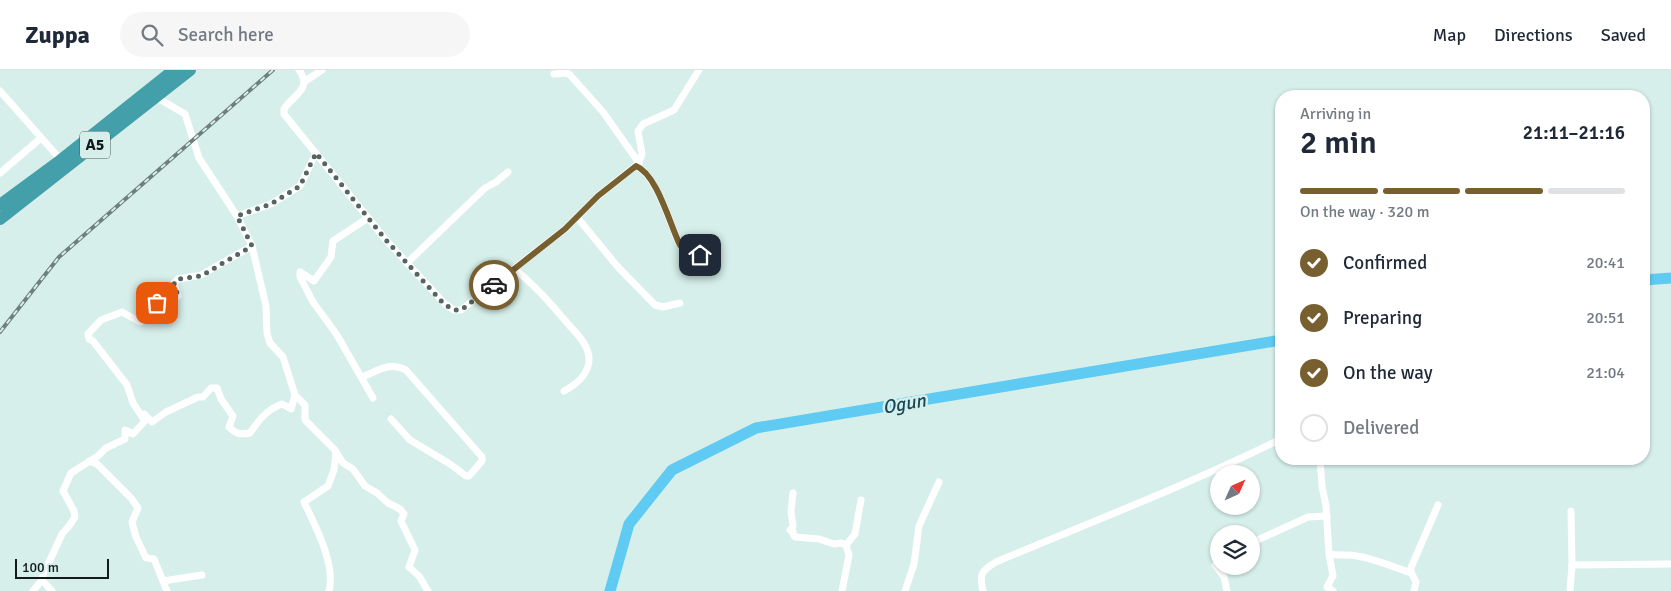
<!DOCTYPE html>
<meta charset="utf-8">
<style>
:root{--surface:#fff;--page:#f6f6f7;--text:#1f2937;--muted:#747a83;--line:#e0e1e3;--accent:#785f30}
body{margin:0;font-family:Signika,sans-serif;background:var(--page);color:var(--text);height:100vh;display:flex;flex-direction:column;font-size:19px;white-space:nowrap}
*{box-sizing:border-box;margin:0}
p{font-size:16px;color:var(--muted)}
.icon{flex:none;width:28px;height:28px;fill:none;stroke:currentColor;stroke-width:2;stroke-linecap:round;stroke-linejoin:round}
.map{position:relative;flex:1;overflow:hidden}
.panel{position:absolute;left:1275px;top:20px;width:375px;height:375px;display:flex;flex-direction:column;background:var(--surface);border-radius:20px;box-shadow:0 1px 4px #0004}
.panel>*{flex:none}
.needle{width:32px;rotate:45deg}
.controls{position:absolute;left:1210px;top:395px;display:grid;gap:10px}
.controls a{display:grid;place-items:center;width:50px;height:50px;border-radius:50%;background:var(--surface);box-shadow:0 1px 4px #0004;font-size:25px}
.scale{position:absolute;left:15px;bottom:12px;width:94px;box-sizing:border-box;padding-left:5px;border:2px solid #121b19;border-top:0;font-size:14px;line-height:18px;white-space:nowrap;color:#121b19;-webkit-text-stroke:4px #d6efea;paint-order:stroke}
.pin{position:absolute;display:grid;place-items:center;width:42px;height:42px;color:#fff;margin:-21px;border-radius:10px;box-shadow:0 2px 8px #0006}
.courier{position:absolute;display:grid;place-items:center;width:50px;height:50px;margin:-25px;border:4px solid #785f30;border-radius:50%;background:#fff;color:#222;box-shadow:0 1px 6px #0007}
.overview em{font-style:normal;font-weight:600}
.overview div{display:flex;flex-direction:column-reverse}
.overview{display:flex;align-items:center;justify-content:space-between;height:85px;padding:0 25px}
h1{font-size:32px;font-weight:600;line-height:38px}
.bar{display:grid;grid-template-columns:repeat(4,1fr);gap:8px 5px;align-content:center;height:60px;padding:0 25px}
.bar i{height:6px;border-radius:4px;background:var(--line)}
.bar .active{background:var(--accent)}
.bar p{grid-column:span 4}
ol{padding:0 25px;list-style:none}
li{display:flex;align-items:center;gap:15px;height:55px}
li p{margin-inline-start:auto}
li .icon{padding:5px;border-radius:50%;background:var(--accent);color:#fff;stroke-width:4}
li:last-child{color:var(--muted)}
li i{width:28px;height:28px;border:2px solid var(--line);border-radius:50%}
header{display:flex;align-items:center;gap:30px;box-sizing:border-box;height:70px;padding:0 25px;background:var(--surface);border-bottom:1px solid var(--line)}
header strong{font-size:24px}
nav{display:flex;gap:28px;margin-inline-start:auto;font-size:18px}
.search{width:350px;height:45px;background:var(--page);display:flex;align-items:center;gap:12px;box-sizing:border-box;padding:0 18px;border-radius:28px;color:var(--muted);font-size:19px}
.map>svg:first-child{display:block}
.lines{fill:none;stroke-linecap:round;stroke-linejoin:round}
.river{stroke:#5fcaf2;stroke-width:11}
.street{stroke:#fff;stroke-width:7}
.highway{stroke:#439fa9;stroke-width:12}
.rail-casing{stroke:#6f7f7c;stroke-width:4}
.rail{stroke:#d6efea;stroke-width:2;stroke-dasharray:5.5;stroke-linecap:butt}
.done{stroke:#576562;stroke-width:5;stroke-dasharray:0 9}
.route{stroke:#785f30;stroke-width:6}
.labels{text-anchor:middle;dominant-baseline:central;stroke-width:5;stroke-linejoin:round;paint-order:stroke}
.shield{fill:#d6efea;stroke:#4d5b58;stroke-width:1}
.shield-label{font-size:16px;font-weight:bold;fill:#121b19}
.water-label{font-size:19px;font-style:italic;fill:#194758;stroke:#d6efea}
</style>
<header>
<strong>Zuppa</strong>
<div class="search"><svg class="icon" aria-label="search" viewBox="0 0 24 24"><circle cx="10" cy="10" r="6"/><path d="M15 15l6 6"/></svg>Search here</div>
<nav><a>Map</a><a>Directions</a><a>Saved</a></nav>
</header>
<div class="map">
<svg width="1671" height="521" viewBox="0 0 1671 521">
<rect width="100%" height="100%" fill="#d6efea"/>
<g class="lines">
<g class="river">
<path d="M1644,210l27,-2"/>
<path d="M610,521l19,-67 43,-54 84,-42 525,-88"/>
</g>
<g class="street">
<path d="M299,0c14,19 -6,25 -15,39v5l102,126 59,64 9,6h7l104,-81 33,-33 41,-33 3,-9 -4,-23 5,-7 31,-14 25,-40"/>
<path d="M554,4l13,-1 3,2 33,37 36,51"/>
<path d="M304,12l18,-12"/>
<path d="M0,21l61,69"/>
<path d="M156,27l29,17 14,44 38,58 15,30 14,60 1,28 3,9 13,14 12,38 10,10v15l29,29 9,14 10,6 12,17 12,7 11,10 12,6 4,5 -3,7 14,29 -6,17 10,9 9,15"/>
<path d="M636,96c21,9 34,59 44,79 6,7 10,9 20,10"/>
<path d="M0,103l41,-35"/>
<path d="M237,146l34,-12 29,-18 16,-33"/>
<path d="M577,147l40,49 38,39 8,2 17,-4"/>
<path d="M368,148l-35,23 -2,16 -17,24 -14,-9v5l13,25 24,33 36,63"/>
<path d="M407,193l78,-75 11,-6 12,-10"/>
<path d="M514,199c21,16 37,35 54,55 7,8 17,17 20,28 5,18 -9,31 -24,39"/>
<path d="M362,307c16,-6 28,-16 44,-7l76,87v4l-13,15h-3l-16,-12 -40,-24 -19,-21"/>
<path d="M144,344l8,8 14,-10 32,-15h5l8,-9h6l4,11 12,17 -4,11c7,7 11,8 21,6 9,-13 16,-23 32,-29l9,5 4,-14"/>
<path d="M1320,389l2,27 4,20 3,48 4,22 -6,11 6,4"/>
<path d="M89,391l8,3 34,34 7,10 -6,14 4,15 10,21 8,1 13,32"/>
<path d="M793,423l-2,18 2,15 -3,4 3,1v3l2,3 24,2 15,5 7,-1 5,2"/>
<path d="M1251,473l57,-26 19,-1"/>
<path d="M1329,484c10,2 19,0 28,2 19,3 36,11 54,17v-3"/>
<path d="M1219,491l-4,4 9,12 3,14"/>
<path d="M1572,495l99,-1"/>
<path d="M163,511l39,-6"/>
<path d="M33,521l9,-11"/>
<path d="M52,521l-10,-11 1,-5 19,-41 7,-8 6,-9 -1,-6 -11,-20 8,-18 27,-17 8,-8 19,-9v-9l8,4 12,-13 -12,-18 -6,-18 -34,-44 -4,-2 -1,-5 13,-14 21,-8 18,10 12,-8 5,-11 5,-3 3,8 13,-12 -4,-13 4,-4 23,-4 51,-29"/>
<path d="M329,521c7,-27 -14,-65 -25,-89l24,-16 6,-16 2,-18"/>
<path d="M842,521l7,-36 -3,-10 9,-11 6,-34"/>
<path d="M905,521l9,-27 5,-38 20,-44"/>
<path d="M983,521c-4,-17 -2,-20 13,-29 95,-40 192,-77 285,-123"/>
<path d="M1414,521l2,-9 -6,-12 28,-65"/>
<path d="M1570,521l2,-26 -1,-54"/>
</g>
<g class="highway">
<path d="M0,135l61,-45 113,-90"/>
<path d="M0,149l190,-149"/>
</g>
<defs>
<path id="rail" d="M0,262l59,-75 214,-187"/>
</defs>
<use href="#rail" class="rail-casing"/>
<use href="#rail" class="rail"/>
</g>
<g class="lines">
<path class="done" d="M157,233l5,-3 3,8 13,-12 -4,-13 4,-4 23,-3 51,-30 -15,-30 34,-12 29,-18 16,-33 70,87 58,64 10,6h7l33,-25"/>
<path class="route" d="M494,215l71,-56 33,-33 38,-30c21,8 34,59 44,79 6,7 10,9 20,10"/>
</g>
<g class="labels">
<rect class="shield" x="80" y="61.5" width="30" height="27" rx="4"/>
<g class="shield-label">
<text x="95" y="75">A5</text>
</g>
<g class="water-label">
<text transform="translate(904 334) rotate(-10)">Ogun</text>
</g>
</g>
</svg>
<div class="controls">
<a><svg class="needle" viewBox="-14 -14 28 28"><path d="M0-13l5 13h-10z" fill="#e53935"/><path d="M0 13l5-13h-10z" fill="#747a83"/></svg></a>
<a><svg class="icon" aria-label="layers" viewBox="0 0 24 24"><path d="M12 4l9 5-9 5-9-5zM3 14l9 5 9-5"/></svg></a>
</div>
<div class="scale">100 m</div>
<div class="pin" style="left:157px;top:233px;background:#ea580c"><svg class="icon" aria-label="bag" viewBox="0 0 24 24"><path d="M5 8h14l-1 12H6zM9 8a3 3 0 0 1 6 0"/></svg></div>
<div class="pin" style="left:700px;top:185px;background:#1f2937"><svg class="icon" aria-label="home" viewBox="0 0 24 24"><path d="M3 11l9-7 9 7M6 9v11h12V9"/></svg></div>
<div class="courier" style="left:494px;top:215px"><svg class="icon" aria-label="car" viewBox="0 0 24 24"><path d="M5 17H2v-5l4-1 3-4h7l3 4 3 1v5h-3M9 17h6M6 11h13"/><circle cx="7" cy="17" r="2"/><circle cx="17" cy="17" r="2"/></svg></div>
<section class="panel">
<div class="overview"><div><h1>2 min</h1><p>Arriving in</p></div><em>21:11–21:16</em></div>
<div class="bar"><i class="active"></i><i class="active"></i><i class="active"></i><i></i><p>On the way · 320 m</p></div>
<ol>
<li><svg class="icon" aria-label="check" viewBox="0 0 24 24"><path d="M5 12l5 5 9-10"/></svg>Confirmed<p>20:41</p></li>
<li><svg class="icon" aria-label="check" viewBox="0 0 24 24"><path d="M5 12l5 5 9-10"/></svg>Preparing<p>20:51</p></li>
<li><svg class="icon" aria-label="check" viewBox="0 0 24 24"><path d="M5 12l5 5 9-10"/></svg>On the way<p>21:04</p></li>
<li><i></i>Delivered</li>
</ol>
</section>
</div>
